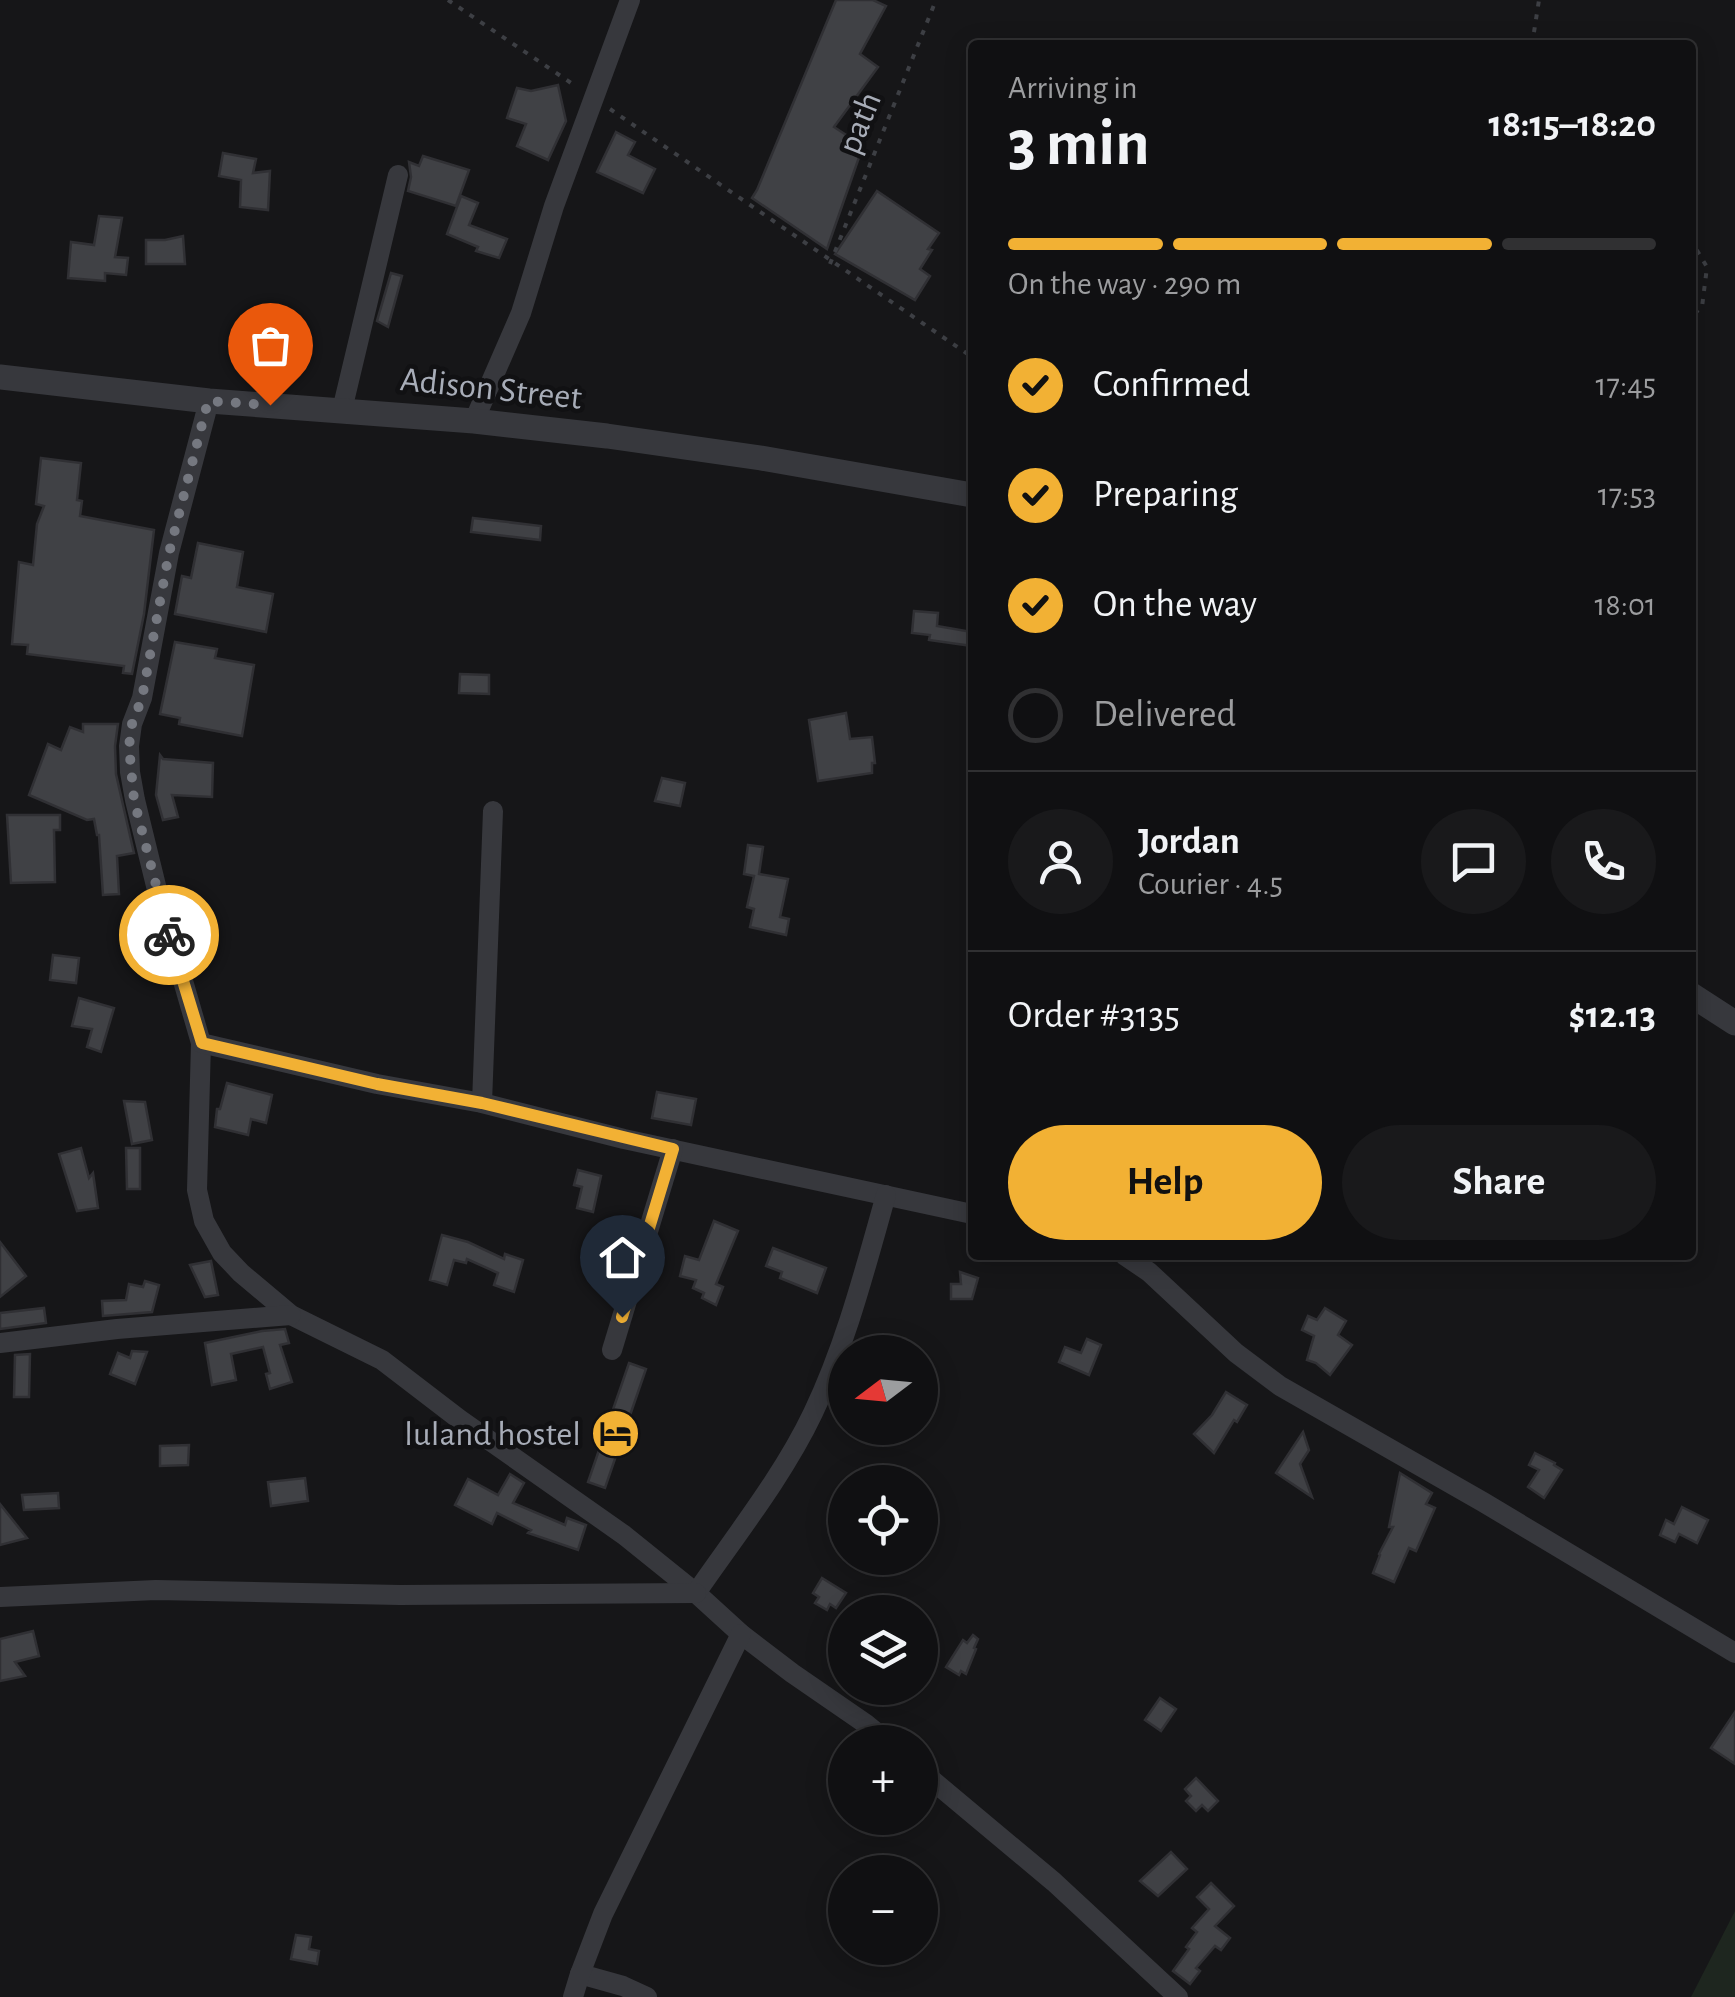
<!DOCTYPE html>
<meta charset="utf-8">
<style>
:root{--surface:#101012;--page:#19191b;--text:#f1f3f6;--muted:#9c9d9f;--line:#303032;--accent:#f2b134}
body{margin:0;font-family:"Alegreya Sans",sans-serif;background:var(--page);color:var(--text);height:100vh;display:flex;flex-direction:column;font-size:38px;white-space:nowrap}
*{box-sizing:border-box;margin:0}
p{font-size:32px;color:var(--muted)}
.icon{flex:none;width:55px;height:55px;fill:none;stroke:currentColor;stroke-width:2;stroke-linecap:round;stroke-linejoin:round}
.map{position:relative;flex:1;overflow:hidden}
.side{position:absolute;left:968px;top:40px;width:728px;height:1220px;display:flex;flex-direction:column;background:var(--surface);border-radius:10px;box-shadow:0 5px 25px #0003,0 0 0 2px var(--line)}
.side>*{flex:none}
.needle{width:65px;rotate:254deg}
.controls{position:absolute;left:828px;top:1335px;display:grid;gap:20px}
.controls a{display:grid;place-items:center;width:110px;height:110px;border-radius:50%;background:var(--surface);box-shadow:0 5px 25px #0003,0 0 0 2px var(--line);font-size:50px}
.pin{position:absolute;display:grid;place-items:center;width:85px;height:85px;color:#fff;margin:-102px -42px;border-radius:50% 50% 50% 0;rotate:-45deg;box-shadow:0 0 10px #0007}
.pin .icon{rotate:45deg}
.courier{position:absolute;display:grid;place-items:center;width:100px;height:100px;margin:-50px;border:8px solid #f2b134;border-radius:50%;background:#fff;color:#222;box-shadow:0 2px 12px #0007}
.head em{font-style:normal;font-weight:700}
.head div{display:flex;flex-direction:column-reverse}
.head{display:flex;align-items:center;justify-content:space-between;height:170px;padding:0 40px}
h1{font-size:65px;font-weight:700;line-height:75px}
.bar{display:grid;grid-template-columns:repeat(4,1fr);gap:15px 10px;align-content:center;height:120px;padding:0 40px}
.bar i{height:12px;border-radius:8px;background:var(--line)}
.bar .on{background:var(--accent)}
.bar p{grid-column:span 4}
.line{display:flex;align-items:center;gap:25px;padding:0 40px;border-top:2px solid var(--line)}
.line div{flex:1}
.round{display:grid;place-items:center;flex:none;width:105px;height:105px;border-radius:52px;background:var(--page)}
ol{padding:0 40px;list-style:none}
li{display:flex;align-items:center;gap:30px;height:110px}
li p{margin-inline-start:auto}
li .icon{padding:10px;border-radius:50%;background:var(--accent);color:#111;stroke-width:4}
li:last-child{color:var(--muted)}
li i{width:55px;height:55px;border:5px solid var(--line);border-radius:50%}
.primary-button{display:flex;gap:20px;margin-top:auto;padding:20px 40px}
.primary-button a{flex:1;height:115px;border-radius:60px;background:var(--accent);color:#111;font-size:40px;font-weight:700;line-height:115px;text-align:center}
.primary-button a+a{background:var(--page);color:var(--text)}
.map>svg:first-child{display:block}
.green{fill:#1e261f}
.building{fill:#404145;stroke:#303034;stroke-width:2.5}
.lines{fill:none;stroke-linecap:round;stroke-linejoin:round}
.path{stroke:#3d3f44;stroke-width:4;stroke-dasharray:5 8;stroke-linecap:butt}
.minor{stroke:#37383d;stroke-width:20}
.tertiary{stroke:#37383d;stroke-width:25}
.done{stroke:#757880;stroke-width:10;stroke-dasharray:0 18}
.route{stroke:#f2b134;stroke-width:12}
.labels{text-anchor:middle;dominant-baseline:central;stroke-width:9;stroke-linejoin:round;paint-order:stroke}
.street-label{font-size:35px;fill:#a8adb8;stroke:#111113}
.poi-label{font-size:35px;fill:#a8adb8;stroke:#111113;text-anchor:end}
</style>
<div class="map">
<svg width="1735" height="1997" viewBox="0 0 1735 1997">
<rect width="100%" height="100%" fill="#161618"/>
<path class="green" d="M1735,1911v86h-44z"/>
<g class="building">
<path d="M836,0h37l13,6 -26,48 18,13 -44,60 29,19 -36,103 -75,-51 5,-8z"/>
<path d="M558,85l8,36 -18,39 -31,-14 9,-22 -19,-6 10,-30 14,3z"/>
<path d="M616,132l19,10 -7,13 27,14 -12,24 -46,-21z"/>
<path d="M223,153l33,6 -3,14 17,-2 -2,39 -28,-3 1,-27 -22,-4z"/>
<path d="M423,156l46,14 -13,36 -48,-15 3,-14 -2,-15 10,4z"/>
<path d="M877,191l62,42 -11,16 4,1 -12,19 10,7 -15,24 -80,-46z"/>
<path d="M461,196l17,7 -9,22 38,14 -8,19 -23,-7 2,-4 -31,-13z"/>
<path d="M99,216l23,2 -7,39 13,1 -2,17 -21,-2v8l-37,-3 3,-36 23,3z"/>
<path d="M183,236l2,28h-39v-24h19z"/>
<path d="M391,273l11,3 -14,51 -11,-6z"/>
<path d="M41,458l40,5 -4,37 5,1 -2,15 74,14 -10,84 -12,60 -9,-1 1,-7 -97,-12 1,-9 -16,-1 7,-82 14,3 4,-41 7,-18 -8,-2z"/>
<path d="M473,518l68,8 -1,14 -69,-8z"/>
<path d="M198,543l45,9 -6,35 36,7 -7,38 -91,-18 7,-38 9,2z"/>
<path d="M914,611l24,2 -1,13 35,6v14l-43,-6 1,-5 -18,-2z"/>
<path d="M175,642l42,7 -2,9 39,7 -12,71 -63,-12 1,-6 -20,-4z"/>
<path d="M460,674l29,1v19l-30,-1z"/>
<path d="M846,713l4,26 22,-2 3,26h-3v10l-54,8 -9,-61z"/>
<path d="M83,724h35l-3,22 1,28 18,79 -17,3 2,38 -16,1 -4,-60h-2l-3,-16 -7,1 -58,-25 19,-51 13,6 9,-23 13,5z"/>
<path d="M160,755l3,4 50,4 -1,34 -40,-2 6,22 -15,3 -7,-25z"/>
<path d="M662,778l23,5 -5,23 -25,-5z"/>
<path d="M7,815h53v15h-6l1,52 -44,1z"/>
<path d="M748,845l15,2 -4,27 29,5 -8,38 9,2 -3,16 -36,-8 4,-18 -7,-2 7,-31 -10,-2z"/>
<path d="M53,955l26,3 -3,25 -26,-3z"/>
<path d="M79,998l35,10 -13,44 -14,-5 5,-18 -20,-3z"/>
<path d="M227,1083l45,12 -6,28 -15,-4 -3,16 -33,-8 2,-18h3z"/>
<path d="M657,1092l39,7 -5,26 -39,-7z"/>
<path d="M124,1101l21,1 7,38 -20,4z"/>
<path d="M81,1148l8,30 4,-5 5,35 -21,3 -18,-57z"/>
<path d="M126,1148h14v41h-13z"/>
<path d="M578,1170l23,6 -8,36 -16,-4 5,-21 -8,-2z"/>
<path d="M714,1221l24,10 -22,53 7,3 -7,18 -14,-7 2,-5 -11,-5 3,-8 -16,-4 5,-20 14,4z"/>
<path d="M442,1235l26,7 36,17 1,-5 18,6 -9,32 -20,-7 4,-12 -31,-14 -1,4 -12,-3 -7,25 -17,-5z"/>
<path d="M0,1242l26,34 -26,21z"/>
<path d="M773,1248l53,20 -9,25 -37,-15 2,-6 -16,-6z"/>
<path d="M211,1261l7,34 -13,2 -15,-32z"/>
<path d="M960,1272l18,6 -6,21h-21v-15h10z"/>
<path d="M145,1281l14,4 -7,27 -49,4 -1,-15 24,-1 3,-16 14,3z"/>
<path d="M44,1308l2,15 -46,6v-16z"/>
<path d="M1325,1308l21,13 -8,14 14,10 -22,30 -14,-12 -9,-3 7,-24 -12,-6 6,-14 9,4z"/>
<path d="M285,1329l4,14 -9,2 12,37 -22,7 -4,-15 4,-1 -7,-26 -32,7 5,26 -24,5 -7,-42 57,-12z"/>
<path d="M1087,1339l14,6 -12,30 -30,-13 6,-15 16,6z"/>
<path d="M132,1351l15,1 -12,32 -25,-10 8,-21 12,5z"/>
<path d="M30,1354l-1,43h-15l1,-42z"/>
<path d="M629,1363l17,6 -41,119 -17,-6z"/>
<path d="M1226,1392l21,13 -10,17 -3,-2 -20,33 -20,-19 18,-19z"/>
<path d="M1303,1432l6,18 -9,14 12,33 -36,-24z"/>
<path d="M189,1445l-1,20 -28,1v-20z"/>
<path d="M1535,1453l20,10 -1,2 8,5 -18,28 -16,-11 11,-17 -10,-5z"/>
<path d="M1400,1473l32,20 -6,11 9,4 -19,43 -7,-3 -15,34 -21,-9 7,-18 -1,-1 14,-27h-4z"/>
<path d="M510,1474l14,9 -11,20 52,22 2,-7 19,7 -8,25 -50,-17 3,-3 -34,-17 -5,11 -37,-19 13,-26 30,16z"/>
<path d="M305,1478l3,23 -37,5 -3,-24z"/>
<path d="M58,1493l1,15 -35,2 -2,-15z"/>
<path d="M0,1504l27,34 -27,7z"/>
<path d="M1682,1507l26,13 -11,23 -18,-9 -4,8 -15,-7 6,-15 8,4z"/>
<path d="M822,1578l24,15 -10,15 -6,-4 -3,6 -12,-7 4,-6 -6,-4z"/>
<path d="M33,1631l6,25 -24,6 10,14 -25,5v-42z"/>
<path d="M973,1635l5,4 -4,9 2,1 -10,25 -5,-3 -2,4 -13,-8 17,-27 4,3z"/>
<path d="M1160,1698l16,11 -15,22 -16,-11z"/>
<path d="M1735,1712v52l-24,-16z"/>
<path d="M1196,1778l22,23 -10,10 -6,-6 -6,6 -10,-10 5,-5 -6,-7z"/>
<path d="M1171,1852l16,17 -29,27 -18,-15z"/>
<path d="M1211,1883l23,23 -19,20 15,12 -9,12 -6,-4 -19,22 4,3 -10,13 -17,-13 16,-22 -3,-2 11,-15 -5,-4 17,-19 -12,-12z"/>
<path d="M296,1935l15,2 -2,12 10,2 -2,13 -26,-5z"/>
</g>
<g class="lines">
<g class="path">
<path d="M448,0l129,87"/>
<path d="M1532,45l7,-45"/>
<path d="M610,109l362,248"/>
<path d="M1690,239l17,28 -5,40 -12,10"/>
<path d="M830,264l106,-264"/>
</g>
<g class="minor">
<path d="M209,401l-40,152 -27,145 -10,26 -3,22 1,26 5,28 24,98 42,145 -4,147 7,31 18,32 19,20 50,42 91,45 77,59 165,116 72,58 45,41 51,39 74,51 22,18"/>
<path d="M342,410l56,-235"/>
<path d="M474,421l47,-108 33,-107 76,-206"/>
<path d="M201,1043l176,41 105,19 142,36 348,75"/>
<path d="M482,1103l11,-292"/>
<path d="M1124,1255l25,17 87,81 44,33 203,116 252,151"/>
<path d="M0,1343l117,-14 174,-14"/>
<path d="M612,1350l61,-201"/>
<path d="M696,1593c40,-58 87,-117 117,-180 33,-69 52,-144 73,-218"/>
<path d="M0,1597l156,-7 244,5 296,-2"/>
<path d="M920,1770l134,112 124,115"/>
<path d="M580,1974l43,12 24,11"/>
<path d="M573,1997l7,-23 23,-60 138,-280"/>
</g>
<g class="tertiary">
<path d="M0,377l209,24 265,20 133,15 154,22 211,37"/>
<path d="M1690,994l45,29"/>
</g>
</g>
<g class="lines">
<path class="done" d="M169,935l-35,-135 -5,-54 3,-22 10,-26 27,-145 39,-152 62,4"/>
<path class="route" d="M169,935l33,108 175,41 105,19 191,46 -51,168"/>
</g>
<defs>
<symbol id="hotel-disc" viewBox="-11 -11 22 22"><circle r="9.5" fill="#f2b134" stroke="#111113"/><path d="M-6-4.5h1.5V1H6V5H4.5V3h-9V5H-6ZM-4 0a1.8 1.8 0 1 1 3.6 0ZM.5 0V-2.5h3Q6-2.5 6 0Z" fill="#111"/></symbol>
</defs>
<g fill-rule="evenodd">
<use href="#hotel-disc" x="588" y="1406" width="55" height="55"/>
</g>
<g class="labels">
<g class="street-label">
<text transform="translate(860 123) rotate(-68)">path</text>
<text transform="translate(491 389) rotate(6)">Adison Street</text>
</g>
<g class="poi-label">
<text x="581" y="1434">luland hostel</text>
</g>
</g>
</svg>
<div class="controls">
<a><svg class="needle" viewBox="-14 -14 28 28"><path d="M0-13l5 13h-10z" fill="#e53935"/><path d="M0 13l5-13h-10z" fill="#9c9d9f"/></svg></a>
<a><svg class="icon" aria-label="locate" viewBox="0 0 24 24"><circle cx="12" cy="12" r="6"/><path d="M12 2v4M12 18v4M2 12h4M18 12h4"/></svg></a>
<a><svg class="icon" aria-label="layers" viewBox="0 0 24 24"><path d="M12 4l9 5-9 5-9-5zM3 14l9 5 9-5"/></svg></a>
<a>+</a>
<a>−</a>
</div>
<div class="pin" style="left:270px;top:405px;background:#ea580c"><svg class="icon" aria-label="bag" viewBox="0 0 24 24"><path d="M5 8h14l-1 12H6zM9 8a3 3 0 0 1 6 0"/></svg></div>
<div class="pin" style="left:622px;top:1317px;background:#1f2937"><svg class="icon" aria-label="home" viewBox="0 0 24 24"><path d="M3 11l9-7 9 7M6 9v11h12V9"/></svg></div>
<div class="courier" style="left:169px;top:935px"><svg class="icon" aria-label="bike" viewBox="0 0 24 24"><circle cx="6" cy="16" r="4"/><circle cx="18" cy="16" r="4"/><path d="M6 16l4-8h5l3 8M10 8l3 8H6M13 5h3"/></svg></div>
<section class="side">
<div class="head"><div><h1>3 min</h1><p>Arriving in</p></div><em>18:15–18:20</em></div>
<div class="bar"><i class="on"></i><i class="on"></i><i class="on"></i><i></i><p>On the way · 290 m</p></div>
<ol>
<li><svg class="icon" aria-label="check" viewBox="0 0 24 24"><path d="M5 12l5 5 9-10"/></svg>Confirmed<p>17:45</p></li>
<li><svg class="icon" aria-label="check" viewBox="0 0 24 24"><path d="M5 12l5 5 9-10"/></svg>Preparing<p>17:53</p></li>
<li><svg class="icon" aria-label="check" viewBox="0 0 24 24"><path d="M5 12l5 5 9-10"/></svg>On the way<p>18:01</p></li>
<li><i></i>Delivered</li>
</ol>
<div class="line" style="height:180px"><a class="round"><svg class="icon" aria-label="person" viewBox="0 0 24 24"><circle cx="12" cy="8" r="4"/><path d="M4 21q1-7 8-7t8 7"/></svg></a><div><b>Jordan</b><p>Courier · 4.5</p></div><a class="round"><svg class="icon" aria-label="chat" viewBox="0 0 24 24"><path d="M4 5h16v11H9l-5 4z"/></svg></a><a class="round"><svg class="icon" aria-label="phone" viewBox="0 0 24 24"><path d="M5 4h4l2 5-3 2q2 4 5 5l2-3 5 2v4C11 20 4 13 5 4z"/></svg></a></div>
<div class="line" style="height:130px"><div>Order #3135</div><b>$12.13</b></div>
<div class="primary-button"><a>Help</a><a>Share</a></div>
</section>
</div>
